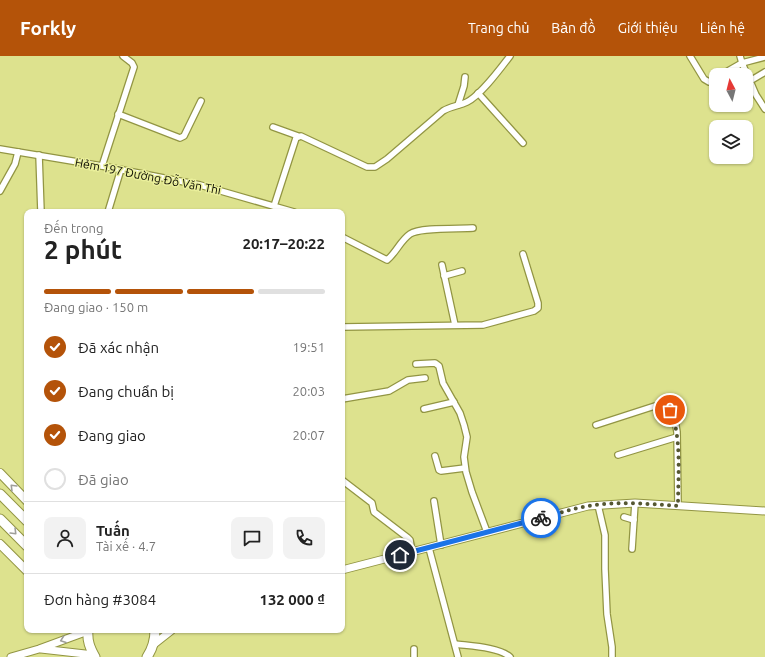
<!DOCTYPE html>
<html lang="vi">
<meta charset="utf-8">
<style>
:root{--surface:#fff;--page:#f2f2f2;--text:#222;--muted:#767676;--line:#e0e0e0;--accent:#b45309}
body{margin:0;font-family:Ubuntu,sans-serif;background:var(--page);color:var(--text);height:100vh;display:flex;flex-direction:column;font-size:15px;white-space:nowrap}
*{box-sizing:border-box;margin:0}
p{font-size:13px;color:var(--muted)}
.icon{flex:none;width:22px;height:22px;fill:none;stroke:currentColor;stroke-width:2;stroke-linecap:round;stroke-linejoin:round}
.map{position:relative;flex:1;overflow:hidden}
.side{position:absolute;left:24px;top:153px;width:321px;height:424px;display:flex;flex-direction:column;background:var(--surface);border-radius:8px;box-shadow:0 1px 3px #0004}
.side>*{flex:none}
.needle{width:26px;rotate:353deg}
.fabs{position:absolute;left:709px;top:12px;display:grid;gap:8px}
.fabs a{display:grid;place-items:center;width:44px;height:44px;border-radius:8px;background:var(--surface);box-shadow:0 1px 3px #0004;font-size:20px}
.pin{position:absolute;display:grid;place-items:center;width:34px;height:34px;color:#fff;margin:-17px;border:2px solid #fff;border-radius:50%;box-shadow:0 1px 4px #0007}
.courier{position:absolute;display:grid;place-items:center;width:40px;height:40px;margin:-20px;border:3px solid #1a73e8;border-radius:50%;background:#fff;color:#222;box-shadow:0 1px 5px #0007}
.overview em{font-style:normal;font-weight:700}
.overview div{display:flex;flex-direction:column-reverse}
.overview{display:flex;align-items:center;justify-content:space-between;height:68px;padding:0 20px}
h1{font-size:26px;font-weight:700;line-height:30px}
.bar{display:grid;grid-template-columns:repeat(4,1fr);gap:6px 4px;align-content:center;height:48px;padding:0 20px}
.bar i{height:5px;border-radius:3px;background:var(--line)}
.bar .selected{background:var(--accent)}
.bar p{grid-column:span 4}
.line{display:flex;align-items:center;gap:10px;padding:0 20px;border-top:1px solid var(--line)}
.line div{flex:1}
.round{display:grid;place-items:center;flex:none;width:42px;height:42px;border-radius:8px;background:var(--page)}
ol{padding:0 20px;list-style:none}
li{display:flex;align-items:center;gap:12px;height:44px}
li p{margin-inline-start:auto}
li .icon{padding:4px;border-radius:50%;background:var(--accent);color:#fff;stroke-width:4}
li:last-child{color:var(--muted)}
li i{width:22px;height:22px;border:2px solid var(--line);border-radius:50%}
header{display:flex;align-items:center;gap:24px;box-sizing:border-box;height:56px;padding:0 20px;background:var(--accent);color:#fff}
header strong{font-size:19px}
nav{display:flex;gap:22px;margin-inline-start:auto;font-size:14px}
.map>svg:first-child{display:block}
.lines{fill:none;stroke-linecap:round;stroke-linejoin:round}
.minor-casing{stroke:#929543;stroke-width:8}
.tertiary-casing{stroke:#929543;stroke-width:9}
.secondary-casing{stroke:#929543;stroke-width:10}
.primary-casing{stroke:#929543;stroke-width:11}
.minor{stroke:#fff;stroke-width:5.5}
.tertiary{stroke:#fff;stroke-width:7}
.secondary{stroke:#fff;stroke-width:8}
.primary{stroke:#fff;stroke-width:9}
.oneway{stroke:#9e9e99}
.done{stroke:#555732;stroke-width:4;stroke-dasharray:0 7.2}
.route{stroke:#1a73e8;stroke-width:5}
.labels{text-anchor:middle;dominant-baseline:central;stroke-width:3;stroke-linejoin:round;paint-order:stroke}
.street-label{font-size:12px;fill:#0c0c00;stroke:#eaef9b}
</style>
<header>
<strong>Forkly</strong>
<nav><a>Trang chủ</a><a>Bản đồ</a><a>Giới thiệu</a><a>Liên hệ</a></nav>
</header>
<div class="map">
<svg width="765" height="601" viewBox="0 0 765 601">
<rect width="100%" height="100%" fill="#dde28e"/>
<g class="lines">
<defs>
<g id="minor">
<path d="M690,0l14,23 5,3 7,-4"/>
<path d="M740,0l2,7 23,-6"/>
<path d="M765,16l-15,9 6,14 9,14"/>
<path d="M721,19l21,-12 8,18"/>
<path d="M478,37l45,50"/>
<path d="M458,49l6,-19 1,-9"/>
<path d="M118,58l62,24 4,-2 17,-35"/>
<path d="M273,71l25,9"/>
<path d="M0,93l102,17 98,19 94,27"/>
<path d="M39,99l2,57"/>
<path d="M102,110l32,-99 -2,-4 -9,-7"/>
<path d="M0,135l15,-27 3,-12"/>
<path d="M274,150l22,-68 5,-2 66,31h8l12,-8 56,-48c8,-5 16,-5 24,-9 14,-7 33,-33 43,-46"/>
<path d="M108,156l13,-43"/>
<path d="M342,181l45,23c9,-7 13,-19 23,-26 10,-7 49,-5 63,-6"/>
<path d="M442,209l13,60"/>
<path d="M444,220l18,-5"/>
<path d="M342,271l141,-2 51,-14 4,-3v-5l-15,-49"/>
<path d="M416,308l19,-1 4,3 4,17 17,30 4,12 3,12 -3,20 2,15 6,20 15,40"/>
<path d="M342,343l47,-8 19,-11 17,-2"/>
<path d="M424,353l30,-7"/>
<path d="M596,369l65,-21 5,2 4,4 5,10 2,12 1,74"/>
<path d="M618,399l59,-18"/>
<path d="M435,400l4,14 2,1 24,-3"/>
<path d="M342,424l30,23 2,9 34,26 2,2 2,12"/>
<path d="M434,445l7,44"/>
<path d="M598,449l7,30v34l2,45 5,33v10"/>
<path d="M624,461l10,3"/>
<path d="M429,492l29,109"/>
<path d="M632,493l3,-46"/>
<path d="M455,588c15,2 44,3 55,13"/>
<path d="M414,593v8"/>
</g>
<g id="tertiary">
<path d="M342,514l246,-64 47,-3 130,8"/>
<path d="M153,589l19,-15"/>
<path d="M41,593l53,6"/>
<path d="M11,601l28,-8 49,-18"/>
</g>
<g id="secondary">
<path d="M0,417l27,28"/>
<path d="M0,488l27,27"/>
</g>
<g id="primary">
<path d="M0,438l27,27"/>
<path d="M0,463l27,27"/>
<path d="M88,574c-1,11 2,18 7,27"/>
<path d="M147,601c6,-9 8,-16 8,-27"/>
</g>
</defs>
<use href="#minor" class="minor-casing"/>
<use href="#tertiary" class="tertiary-casing"/>
<use href="#secondary" class="secondary-casing"/>
<use href="#primary" class="primary-casing"/>
<use href="#minor" class="minor"/>
<use href="#tertiary" class="tertiary"/>
<use href="#secondary" class="secondary"/>
<use href="#primary" class="primary"/>
</g>
<defs><path id="oneway-chevron" d="M-2-3.5L2.5 0L-2 3.5" fill="none" stroke-width="1.6" stroke-linecap="round" stroke-linejoin="round"/></defs>
<g class="oneway">
<use href="#oneway-chevron" transform="translate(13 431) rotate(-135)"/>
<use href="#oneway-chevron" transform="translate(14 476) rotate(45)"/>
<use href="#oneway-chevron" transform="translate(63 584) rotate(160)"/>
</g>
<g class="lines">
<path class="done" d="M541,462c16,-4 32,-10 48,-12 29,-5 60,-2 89,0 0,-29 4,-71 -8,-96"/>
<path class="route" d="M400,499l141,-37"/>
</g>
<g class="labels">
<g class="street-label">
<text transform="translate(148 120) rotate(11)">Hẻm 197 Đường Đỗ Văn Thi</text>
</g>
</g>
</svg>
<div class="fabs">
<a><svg class="needle" viewBox="-14 -14 28 28"><path d="M0-13l5 13h-10z" fill="#e53935"/><path d="M0 13l5-13h-10z" fill="#767676"/></svg></a>
<a><svg class="icon" aria-label="layers" viewBox="0 0 24 24"><path d="M12 4l9 5-9 5-9-5zM3 14l9 5 9-5"/></svg></a>
</div>
<div class="pin" style="left:670px;top:354px;background:#ea580c"><svg class="icon" aria-label="bag" viewBox="0 0 24 24"><path d="M5 8h14l-1 12H6zM9 8a3 3 0 0 1 6 0"/></svg></div>
<div class="pin" style="left:400px;top:499px;background:#1f2937"><svg class="icon" aria-label="home" viewBox="0 0 24 24"><path d="M3 11l9-7 9 7M6 9v11h12V9"/></svg></div>
<div class="courier" style="left:541px;top:462px"><svg class="icon" aria-label="bike" viewBox="0 0 24 24"><circle cx="6" cy="16" r="4"/><circle cx="18" cy="16" r="4"/><path d="M6 16l4-8h5l3 8M10 8l3 8H6M13 5h3"/></svg></div>
<section class="side">
<div class="overview"><div><h1>2 phút</h1><p>Đến trong</p></div><em>20:17–20:22</em></div>
<div class="bar"><i class="selected"></i><i class="selected"></i><i class="selected"></i><i></i><p>Đang giao · 150 m</p></div>
<ol>
<li><svg class="icon" aria-label="check" viewBox="0 0 24 24"><path d="M5 12l5 5 9-10"/></svg>Đã xác nhận<p>19:51</p></li>
<li><svg class="icon" aria-label="check" viewBox="0 0 24 24"><path d="M5 12l5 5 9-10"/></svg>Đang chuẩn bị<p>20:03</p></li>
<li><svg class="icon" aria-label="check" viewBox="0 0 24 24"><path d="M5 12l5 5 9-10"/></svg>Đang giao<p>20:07</p></li>
<li><i></i>Đã giao</li>
</ol>
<div class="line" style="height:72px"><a class="round"><svg class="icon" aria-label="person" viewBox="0 0 24 24"><circle cx="12" cy="8" r="4"/><path d="M4 21q1-7 8-7t8 7"/></svg></a><div><b>Tuấn</b><p>Tài xế · 4.7</p></div><a class="round"><svg class="icon" aria-label="chat" viewBox="0 0 24 24"><path d="M4 5h16v11H9l-5 4z"/></svg></a><a class="round"><svg class="icon" aria-label="phone" viewBox="0 0 24 24"><path d="M5 4h4l2 5-3 2q2 4 5 5l2-3 5 2v4C11 20 4 13 5 4z"/></svg></a></div>
<div class="line" style="height:52px"><div>Đơn hàng #3084</div><b>132 000 ₫</b></div>
</section>
</div>
